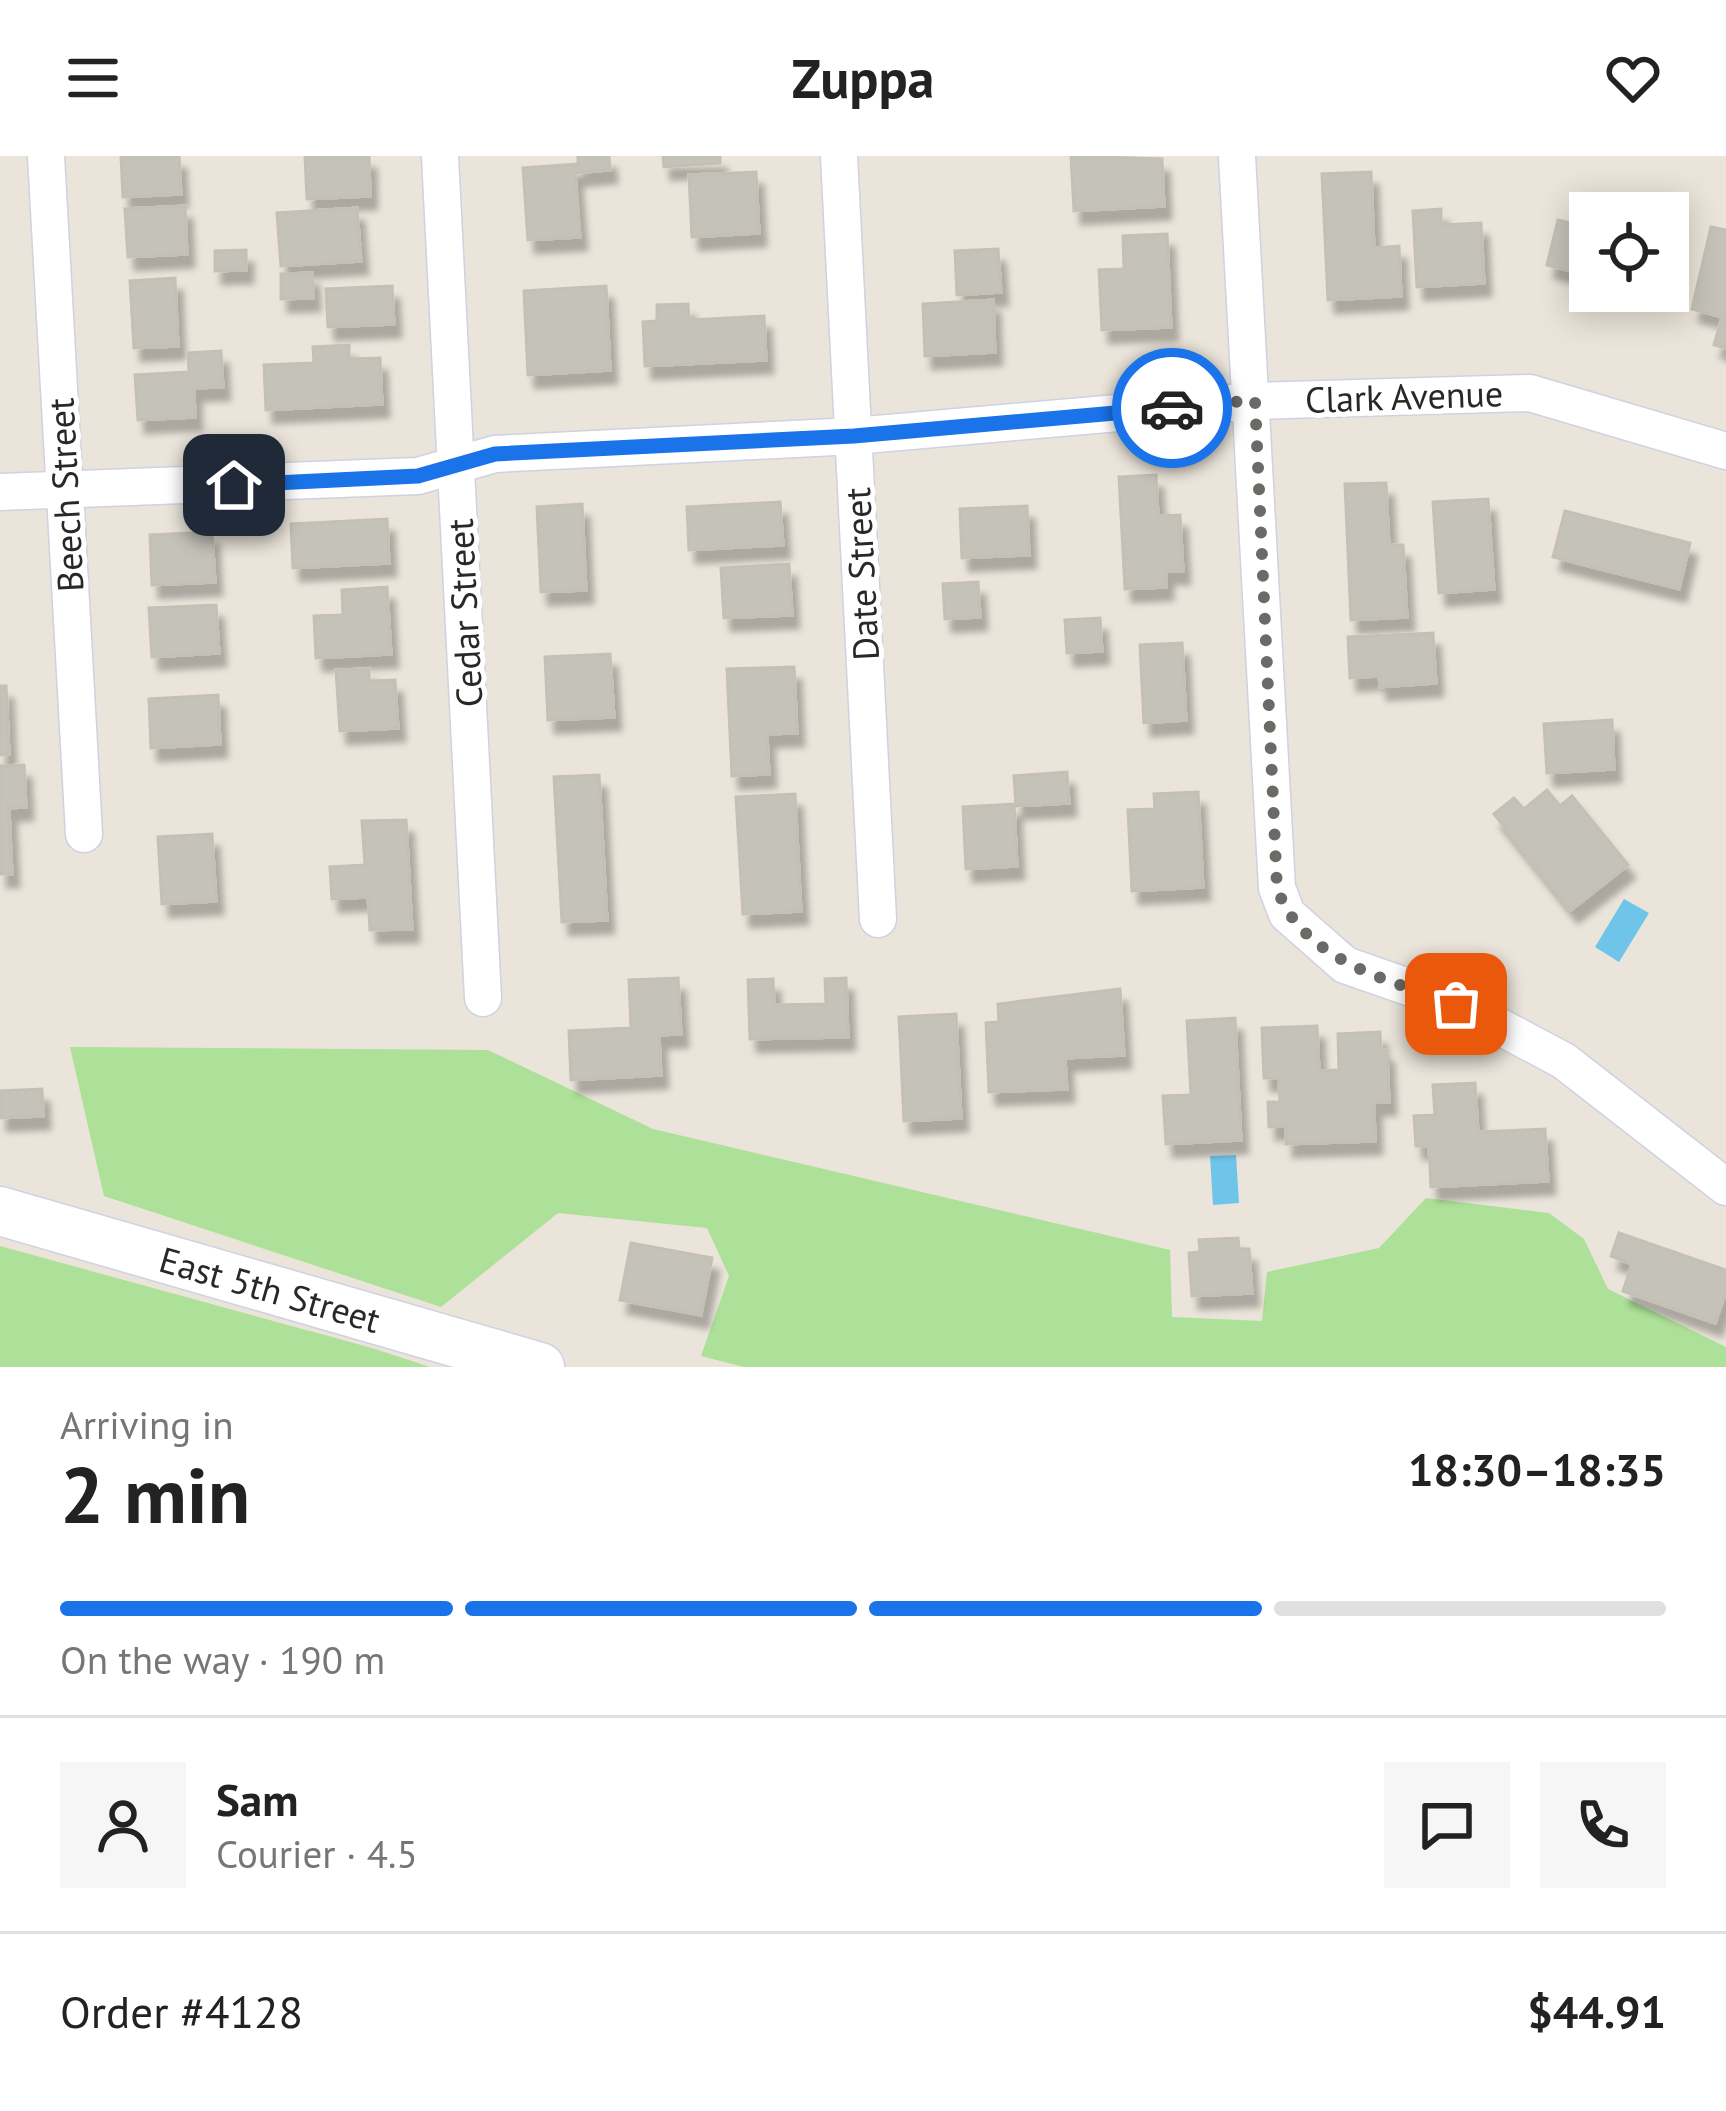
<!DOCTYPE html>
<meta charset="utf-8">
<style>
:root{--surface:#fff;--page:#f6f6f6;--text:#222;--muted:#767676;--line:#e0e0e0;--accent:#1a73e8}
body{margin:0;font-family:"PT Sans",sans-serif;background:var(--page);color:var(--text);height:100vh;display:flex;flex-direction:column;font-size:45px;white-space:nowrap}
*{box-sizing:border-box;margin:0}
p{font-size:39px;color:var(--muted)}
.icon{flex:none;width:66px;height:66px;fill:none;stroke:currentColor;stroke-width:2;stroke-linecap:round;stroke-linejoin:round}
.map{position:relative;height:1211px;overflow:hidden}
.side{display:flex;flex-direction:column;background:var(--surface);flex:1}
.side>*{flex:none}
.tools{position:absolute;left:1569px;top:36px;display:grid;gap:24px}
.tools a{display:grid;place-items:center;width:120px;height:120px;border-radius:0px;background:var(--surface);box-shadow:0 6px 30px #0003;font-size:60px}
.pin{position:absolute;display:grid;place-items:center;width:102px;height:102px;color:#fff;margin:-51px;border-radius:24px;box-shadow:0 6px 18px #0006}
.courier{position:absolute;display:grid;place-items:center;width:120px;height:120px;margin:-60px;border:9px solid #1a73e8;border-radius:50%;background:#fff;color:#222;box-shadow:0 3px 15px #0007}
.headline em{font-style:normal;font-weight:700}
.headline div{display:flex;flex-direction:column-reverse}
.headline{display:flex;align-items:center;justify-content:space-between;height:204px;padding:0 60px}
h1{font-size:78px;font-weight:700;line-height:90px}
.bar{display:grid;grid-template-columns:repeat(4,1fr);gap:18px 12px;align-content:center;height:144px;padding:0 60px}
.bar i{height:15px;border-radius:9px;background:var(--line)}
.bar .selected{background:var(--accent)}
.bar p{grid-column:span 4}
.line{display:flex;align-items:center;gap:30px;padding:0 60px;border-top:3px solid var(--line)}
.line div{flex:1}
.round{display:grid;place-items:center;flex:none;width:126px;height:126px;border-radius:0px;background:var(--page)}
header{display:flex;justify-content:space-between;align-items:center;height:156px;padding:0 60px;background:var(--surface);font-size:54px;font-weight:700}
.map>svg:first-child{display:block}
.green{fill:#ade098}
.water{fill:#6fc4ea}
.building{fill:#c5c2b9;stroke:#c5c0b4;stroke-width:3;filter:url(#shadow)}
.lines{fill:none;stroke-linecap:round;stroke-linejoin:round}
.street-casing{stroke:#cfd2e1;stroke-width:39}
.secondary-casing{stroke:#cfd2e1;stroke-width:51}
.street{stroke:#fff;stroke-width:36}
.secondary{stroke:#fff;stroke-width:48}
.done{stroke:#6c6a66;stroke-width:12;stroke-dasharray:0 21.6}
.route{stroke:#1a73e8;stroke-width:15}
.labels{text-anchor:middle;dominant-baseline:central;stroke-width:10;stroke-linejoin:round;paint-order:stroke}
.street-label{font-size:36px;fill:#282828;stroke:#fff}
</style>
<header><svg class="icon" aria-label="menu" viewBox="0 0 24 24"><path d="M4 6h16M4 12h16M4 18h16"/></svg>Zuppa<svg class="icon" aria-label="heart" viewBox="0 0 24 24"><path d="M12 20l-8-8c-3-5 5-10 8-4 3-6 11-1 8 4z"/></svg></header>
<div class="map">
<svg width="1726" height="1211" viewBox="0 0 1726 1211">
<defs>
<filter id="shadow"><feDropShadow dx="7" dy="13" stdDeviation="3" flood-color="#0004"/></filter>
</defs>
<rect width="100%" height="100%" fill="#eae4da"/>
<g class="green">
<path d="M70,891l418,3 165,79 517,121 2,67 90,4 5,-49 112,-24 47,-50 123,15 35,26 24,50 118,58v20h-982l-43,-11 28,-80 -22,-48 -149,-15 -117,94 -337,-111z"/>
<path d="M0,1090l372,102 58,19h-430z"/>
</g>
<g class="water">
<path d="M1624,743l25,14 -30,49 -24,-15z"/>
<path d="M1236,999l3,48 -26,2 -3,-49z"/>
</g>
<g class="building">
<path d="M121,0h58l2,38 -58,3z"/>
<path d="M305,0h64l1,40 -63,3z"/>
<path d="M578,0h31l1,14 -35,3 5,64 -52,3 -5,-72 55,-4z"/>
<path d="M663,0h57v7l-56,4z"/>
<path d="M1071,0l91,3 2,47 -90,5z"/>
<path d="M756,16l3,61 -67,4 -3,-62z"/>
<path d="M1371,16l3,76 25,-2 2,50 -73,4 -6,-126z"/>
<path d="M185,50l2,48 -59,3 -3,-48z"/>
<path d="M357,52l4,53 -80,5 -4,-53z"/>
<path d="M1441,53v16l40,-2 3,60 -67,4 -4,-76z"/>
<path d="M1558,64l32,8v48l-43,-11z"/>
<path d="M1711,71l15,3v118l-12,-3 8,-28 -30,-8z"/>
<path d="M1167,78l4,93 -69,3 -3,-60 25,-1 -1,-33z"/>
<path d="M998,93l3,43 -44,3 -2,-44z"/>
<path d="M246,94v20l-31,1v-20z"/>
<path d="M312,117l1,25 -32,1v-25z"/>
<path d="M175,122l3,68 -44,2 -4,-67z"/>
<path d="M392,130l2,38 -66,3 -2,-38z"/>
<path d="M606,130l4,84 -82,5 -4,-84z"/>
<path d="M993,144l2,52 -70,4 -2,-52z"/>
<path d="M688,148l1,16 75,-4 2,44 -121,6 -2,-44 14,-1v-16z"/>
<path d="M349,189v14l31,-1 2,46 -116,6 -2,-45 50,-2 -1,-16z"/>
<path d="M221,195l2,36 -29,1 1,29 -57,3 -3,-45 54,-3 -1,-19z"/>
<path d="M1156,319l2,41 22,-1 3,56h-17v16l-41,2 -6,-112z"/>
<path d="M1386,327l3,62h14l4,72 -56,3 -6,-136z"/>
<path d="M1488,343l6,90 -55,4 -6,-91z"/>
<path d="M780,346l3,43 -94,5 -2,-43z"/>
<path d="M582,348l4,86 -45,2 -4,-85z"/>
<path d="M1027,350l2,49 -67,3 -2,-49z"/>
<path d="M1565,355l125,32 -11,46 -126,-32z"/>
<path d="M387,363l2,44 -96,5 -2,-44z"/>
<path d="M212,376l3,50 -63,3 -2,-50z"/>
<path d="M789,408l3,51 -68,3 -3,-50z"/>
<path d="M978,426l2,35 -35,2 -2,-35z"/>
<path d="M387,431l4,67 -75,4 -2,-42 29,-1 -1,-25z"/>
<path d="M216,449l3,48 -67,4 -3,-49z"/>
<path d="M1100,462l2,33 -35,2 -2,-33z"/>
<path d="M1433,477l3,50 -56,4 -1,-11 -29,2 -2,-41z"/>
<path d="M1182,487l4,77 -42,3 -4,-78z"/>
<path d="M610,498l4,63 -66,3 -3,-63z"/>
<path d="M794,511l3,66 -30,1 2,40 -37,2 -5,-107z"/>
<path d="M369,513v12l26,-1 3,48 -58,3 -4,-61z"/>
<path d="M0,530h6l3,68 -9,1z"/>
<path d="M218,539l2,49 -69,4 -2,-49z"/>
<path d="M1612,564l2,49 -67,4 -3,-49z"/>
<path d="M24,609l2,42 -17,1 3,66h-12v-108z"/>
<path d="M1067,616l2,31 -53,3 -2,-30z"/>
<path d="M599,619l8,145 -45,2 -8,-145z"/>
<path d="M1547,634l13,16 12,-10 56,69 -57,45 -77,-96 20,-16 10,11z"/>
<path d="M1198,636l5,95 -71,4 -4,-81 27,-1 -1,-15z"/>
<path d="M795,638l6,117 -58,3 -7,-117z"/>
<path d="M1014,648l3,62 -51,3 -3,-62z"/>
<path d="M406,664l6,109 -42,1 -2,-33 -36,2 -2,-32 35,-2 -3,-44z"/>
<path d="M212,678l4,67 -54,3 -4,-67z"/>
<path d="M678,822l3,56 -22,1 2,40 -90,5 -2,-49 62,-3 -2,-48z"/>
<path d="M846,822l2,59 -98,2 -2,-59 25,-1 1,26 52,-1 -1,-25z"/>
<path d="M1120,833l4,66 -59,3 2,31 -78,3 -3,-69 13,-1 -1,-18z"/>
<path d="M956,858l5,104 -57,3 -5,-104z"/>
<path d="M1235,862l6,122 -75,4 -3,-48 28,-1 -4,-74z"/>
<path d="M1317,870l2,45 20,-1 -1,-36 42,-2 1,18h6l2,52h-15l1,39 -89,3v-18l-17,1 -1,-25h12l-1,-24h-15l-2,-50z"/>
<path d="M1475,927l3,49 67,-3 3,52 -117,6 -2,-41h-13l-2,-30 21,-1 -2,-30z"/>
<path d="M42,933l1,27 -43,2v-27z"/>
<path d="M1619,1077l107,37v22l-11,31 -92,-32 9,-27 -21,-8z"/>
<path d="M1238,1082l1,11h10l3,44 -60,3 -3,-43 11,-1 -1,-12z"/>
<path d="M631,1087l81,15 -11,57 -81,-15z"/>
</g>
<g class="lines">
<defs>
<g id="street">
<path d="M46,0l38,678"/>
<path d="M440,0l43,842"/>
<path d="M839,0l39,763"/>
<path d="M1237,0l40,732 10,26 58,51 112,39 107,57 162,126"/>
<path d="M0,336l418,-16 77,-22 359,-18 401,-35 275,-8 196,58"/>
</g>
<path id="secondary" d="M0,1055l540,156"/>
</defs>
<use href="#street" class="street-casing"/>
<use href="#secondary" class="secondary-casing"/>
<use href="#street" class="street"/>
<use href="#secondary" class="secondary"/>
</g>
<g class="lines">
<path class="done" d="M1172,252l83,-8 22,488c25,73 114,93 179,116"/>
<path class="route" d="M234,329l184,-9 77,-22 359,-18 318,-28"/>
</g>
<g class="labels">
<g class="street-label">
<text transform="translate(1404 240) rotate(-2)">Clark Avenue</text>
<text transform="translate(65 339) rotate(-93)">Beech Street</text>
<text transform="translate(861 418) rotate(-93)">Date Street</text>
<text transform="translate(464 457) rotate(-93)">Cedar Street</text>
<text transform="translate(270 1133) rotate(16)">East 5th Street</text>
</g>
</g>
</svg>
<div class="tools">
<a><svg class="icon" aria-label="locate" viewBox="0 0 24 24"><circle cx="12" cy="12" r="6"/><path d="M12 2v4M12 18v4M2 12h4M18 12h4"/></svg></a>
</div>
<div class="pin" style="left:1456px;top:848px;background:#ea580c"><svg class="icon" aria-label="bag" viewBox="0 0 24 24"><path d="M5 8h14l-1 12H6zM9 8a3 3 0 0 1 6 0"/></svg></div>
<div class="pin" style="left:234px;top:329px;background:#1f2937"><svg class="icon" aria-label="home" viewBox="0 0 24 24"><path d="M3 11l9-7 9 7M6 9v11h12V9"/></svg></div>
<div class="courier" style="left:1172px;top:252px"><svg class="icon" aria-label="car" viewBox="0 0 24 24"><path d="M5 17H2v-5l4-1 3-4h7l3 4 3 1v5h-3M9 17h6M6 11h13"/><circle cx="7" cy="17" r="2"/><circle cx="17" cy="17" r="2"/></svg></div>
</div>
<section class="side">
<div class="headline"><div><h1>2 min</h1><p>Arriving in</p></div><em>18:30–18:35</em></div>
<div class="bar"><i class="selected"></i><i class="selected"></i><i class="selected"></i><i></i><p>On the way · 190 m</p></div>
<div class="line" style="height:216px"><a class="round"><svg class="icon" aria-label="person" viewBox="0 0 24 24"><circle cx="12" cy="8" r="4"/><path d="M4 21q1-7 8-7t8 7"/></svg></a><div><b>Sam</b><p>Courier · 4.5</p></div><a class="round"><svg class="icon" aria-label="chat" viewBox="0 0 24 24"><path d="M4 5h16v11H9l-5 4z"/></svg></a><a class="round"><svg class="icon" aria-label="phone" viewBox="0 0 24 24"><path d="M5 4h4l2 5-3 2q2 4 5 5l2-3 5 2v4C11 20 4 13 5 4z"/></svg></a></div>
<div class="line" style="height:156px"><div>Order #4128</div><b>$44.91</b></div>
</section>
